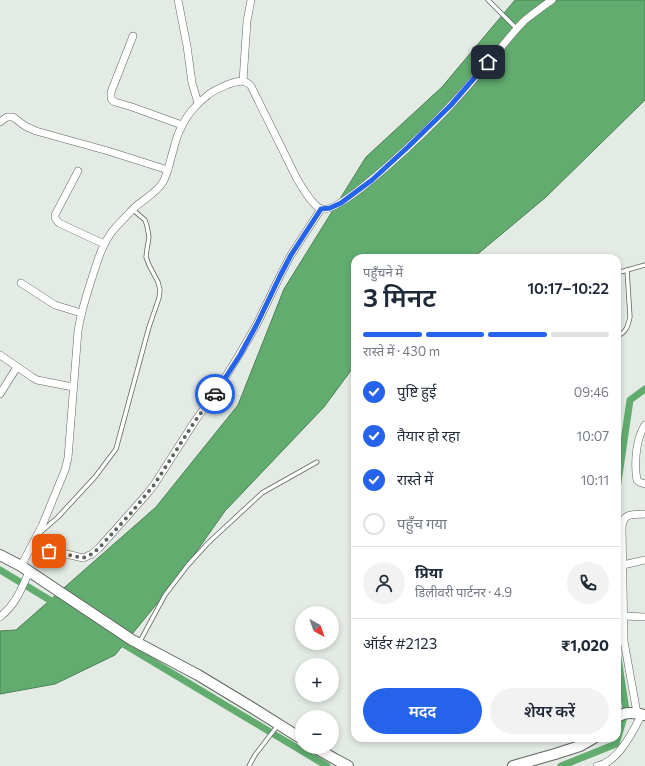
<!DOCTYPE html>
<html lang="hi">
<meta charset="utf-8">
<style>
:root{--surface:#fff;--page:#f2f2f3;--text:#1f2937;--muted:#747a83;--line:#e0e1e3;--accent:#2563eb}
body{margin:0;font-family:Commissioner,"Noto Sans Devanagari",sans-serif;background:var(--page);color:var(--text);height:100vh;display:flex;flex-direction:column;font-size:15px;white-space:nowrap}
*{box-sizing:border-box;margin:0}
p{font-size:13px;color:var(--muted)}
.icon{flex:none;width:22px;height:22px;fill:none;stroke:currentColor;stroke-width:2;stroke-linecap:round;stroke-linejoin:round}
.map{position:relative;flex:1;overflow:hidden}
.sheet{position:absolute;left:351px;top:254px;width:270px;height:488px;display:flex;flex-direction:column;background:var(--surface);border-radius:12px;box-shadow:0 2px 6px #0003}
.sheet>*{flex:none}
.needle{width:26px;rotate:140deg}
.fabs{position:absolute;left:295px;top:606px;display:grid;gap:8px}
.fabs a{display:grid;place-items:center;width:44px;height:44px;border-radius:50%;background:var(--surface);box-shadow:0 2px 6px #0003;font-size:20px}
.pin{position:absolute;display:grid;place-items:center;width:34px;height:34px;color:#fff;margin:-17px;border-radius:8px;box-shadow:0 2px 6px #0006}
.courier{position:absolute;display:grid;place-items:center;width:40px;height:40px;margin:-20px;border:3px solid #2563eb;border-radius:50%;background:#fff;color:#222;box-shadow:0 1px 5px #0007}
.headline em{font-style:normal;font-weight:600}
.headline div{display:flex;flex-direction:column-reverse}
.headline{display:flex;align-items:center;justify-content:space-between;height:68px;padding:0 12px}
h1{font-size:26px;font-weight:600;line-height:30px}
.bar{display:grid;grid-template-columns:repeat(4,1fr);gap:6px 4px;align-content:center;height:48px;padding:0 12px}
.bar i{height:5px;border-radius:3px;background:var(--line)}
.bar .active{background:var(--accent)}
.bar p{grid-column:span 4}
.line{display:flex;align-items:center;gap:10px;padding:0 12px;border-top:1px solid var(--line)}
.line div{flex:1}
.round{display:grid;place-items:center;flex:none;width:42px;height:42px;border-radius:21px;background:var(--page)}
ol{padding:0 12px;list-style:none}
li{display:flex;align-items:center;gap:12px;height:44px}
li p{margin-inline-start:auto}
li .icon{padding:4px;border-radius:50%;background:var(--accent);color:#fff;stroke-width:4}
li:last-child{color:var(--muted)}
li i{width:22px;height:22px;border:2px solid var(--line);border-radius:50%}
.action{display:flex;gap:8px;margin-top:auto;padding:8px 12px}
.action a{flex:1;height:46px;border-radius:24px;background:var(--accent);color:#fff;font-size:16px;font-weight:600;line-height:46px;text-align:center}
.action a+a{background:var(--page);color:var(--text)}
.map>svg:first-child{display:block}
.water{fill:#62ac6f;stroke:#4c8055}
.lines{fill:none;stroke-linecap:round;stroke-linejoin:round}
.canal{stroke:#62ac6f;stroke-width:7}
.lane-casing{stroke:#5f6660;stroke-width:5}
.street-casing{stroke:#5f6660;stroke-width:8}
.secondary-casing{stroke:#5f6660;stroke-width:12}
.lane{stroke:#fff;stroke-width:3.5}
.street{stroke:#fff;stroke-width:7}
.secondary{stroke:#fff;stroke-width:10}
.done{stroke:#5f635f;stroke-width:4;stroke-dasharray:0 7.2}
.route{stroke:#2563eb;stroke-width:5}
</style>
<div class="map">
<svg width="645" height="766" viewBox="0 0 645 766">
<rect width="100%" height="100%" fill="#e3ebe4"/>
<path class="water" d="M515,0h130v100l-99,97 -73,61h-118v107l-31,42 -99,104 -48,68 -62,76 -60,29 -55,10v-63l16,-1 140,-123 82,-102 46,-116 82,-132 76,-70z"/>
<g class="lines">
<g class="canal">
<path d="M617,489l13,-89 15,-11"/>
<path d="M0,570l58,35"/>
<path d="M115,639l212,127"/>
<path d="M561,766l55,-22 10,-34 -9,-58"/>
</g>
<defs>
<g id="lane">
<path d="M488,0l29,29"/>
<path d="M617,273l28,-8"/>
<path d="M617,336c9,-3 11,-10 13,-19l-3,-47"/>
<path d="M41,532l17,-15 37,-40 21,-28 33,-122 10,-29 1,-8 -2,-8 -9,-17 -3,-8 1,-8 2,-12 -2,-11 -2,-6 -13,-11"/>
<path d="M139,643l26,-48 23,-30 20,-22 54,-50 7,-4 48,-27"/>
<path d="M249,766l6,-11 23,-30"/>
</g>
<g id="street">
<path d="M178,0l9,46 5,37 6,20"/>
<path d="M133,36l-22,56v6l1,2 3,2 17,5 50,18"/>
<path d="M243,81l4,-60 4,-21"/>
<path d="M0,122l7,-5h6l12,9 11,5 72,20 60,19"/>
<path d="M78,171l-23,44v3l4,5 45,21"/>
<path d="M21,283l34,22 26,8"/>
<path d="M0,355l32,22 5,3 36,7"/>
<path d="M0,394l17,-27"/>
<path d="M645,425c-9,13 -11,39 -8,55l2,2 6,2"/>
<path d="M30,549l28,3 25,6 9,-4 7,-6 48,-54 7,-9 41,-64 23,-32 21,-34 18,-31 23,-48 11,-21 30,-46"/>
<path d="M623,565l22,-5"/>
<path d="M21,566l21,-40 23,-56 3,-12 10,-127c3,-19 8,-35 14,-53 5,-15 9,-31 19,-45 6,-8 14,-15 20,-22 10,-11 24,-16 32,-29 5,-9 7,-21 10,-31 2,-8 4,-16 8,-23 5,-12 16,-25 27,-33 6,-5 14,-8 21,-11 8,-3 16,-5 22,2l46,93c5,8 16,28 25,30 20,6 113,-87 129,-104 17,-18 32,-37 48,-55 8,-10 17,-21 26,-30 9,-7 18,-14 27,-20"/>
<path d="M624,616l21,1"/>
<path d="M0,617c16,-13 21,-27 29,-45"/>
<path d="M637,713l-13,-72 -2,-113c1,-16 10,-13 23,-14"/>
<path d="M597,766c21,-3 36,-35 45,-52"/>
</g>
<g id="secondary">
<path d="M0,555l21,11 111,74 66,35 53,32 51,32"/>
<path d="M617,717c9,-6 18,-4 28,-2"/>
<path d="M314,747l21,12 13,7"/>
<path d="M513,766l42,-12 25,-8 14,-8"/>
</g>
</defs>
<use href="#lane" class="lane-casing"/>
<use href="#street" class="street-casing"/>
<use href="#secondary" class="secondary-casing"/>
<use href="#lane" class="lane"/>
<use href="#street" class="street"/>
<use href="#secondary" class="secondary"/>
</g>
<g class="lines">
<path class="done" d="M49,551l34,7 9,-4 7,-6 32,-35 23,-28 41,-64 20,-27"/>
<path class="route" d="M215,394l25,-39 17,-31 23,-48 11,-21 30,-46 9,-1 11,-5 31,-23 36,-33 43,-42 37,-43"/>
</g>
</svg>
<div class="fabs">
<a><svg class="needle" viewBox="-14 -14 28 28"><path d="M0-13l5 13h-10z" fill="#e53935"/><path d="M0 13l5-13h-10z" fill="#747a83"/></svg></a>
<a>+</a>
<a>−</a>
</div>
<div class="pin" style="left:49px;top:551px;background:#ea580c"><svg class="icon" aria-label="bag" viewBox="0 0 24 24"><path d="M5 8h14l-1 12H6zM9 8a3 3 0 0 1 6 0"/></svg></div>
<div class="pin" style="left:488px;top:62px;background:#1f2937"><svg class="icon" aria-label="home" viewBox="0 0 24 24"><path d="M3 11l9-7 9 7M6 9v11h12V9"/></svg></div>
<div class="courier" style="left:215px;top:394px"><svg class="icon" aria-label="car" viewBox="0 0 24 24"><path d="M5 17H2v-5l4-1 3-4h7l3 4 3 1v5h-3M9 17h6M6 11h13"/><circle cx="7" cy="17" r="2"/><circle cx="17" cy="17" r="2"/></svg></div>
<section class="sheet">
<div class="headline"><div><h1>3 मिनट</h1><p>पहुँचने में</p></div><em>10:17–10:22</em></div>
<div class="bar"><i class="active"></i><i class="active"></i><i class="active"></i><i></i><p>रास्ते में · 430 m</p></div>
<ol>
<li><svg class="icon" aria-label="check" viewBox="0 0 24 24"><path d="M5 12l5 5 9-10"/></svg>पुष्टि हुई<p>09:46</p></li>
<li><svg class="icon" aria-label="check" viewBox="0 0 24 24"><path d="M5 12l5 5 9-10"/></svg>तैयार हो रहा<p>10:07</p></li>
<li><svg class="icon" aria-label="check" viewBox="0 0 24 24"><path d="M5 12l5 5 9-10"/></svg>रास्ते में<p>10:11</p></li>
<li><i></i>पहुँच गया</li>
</ol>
<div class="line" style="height:72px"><a class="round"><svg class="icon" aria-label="person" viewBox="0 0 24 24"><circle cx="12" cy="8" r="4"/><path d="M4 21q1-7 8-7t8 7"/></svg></a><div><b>प्रिया</b><p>डिलीवरी पार्टनर · 4.9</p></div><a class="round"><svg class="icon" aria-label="phone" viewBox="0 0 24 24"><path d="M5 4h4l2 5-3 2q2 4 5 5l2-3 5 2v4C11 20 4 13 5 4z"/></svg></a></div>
<div class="line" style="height:52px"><div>ऑर्डर #2123</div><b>₹1,020</b></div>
<div class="action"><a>मदद</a><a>शेयर करें</a></div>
</section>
</div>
